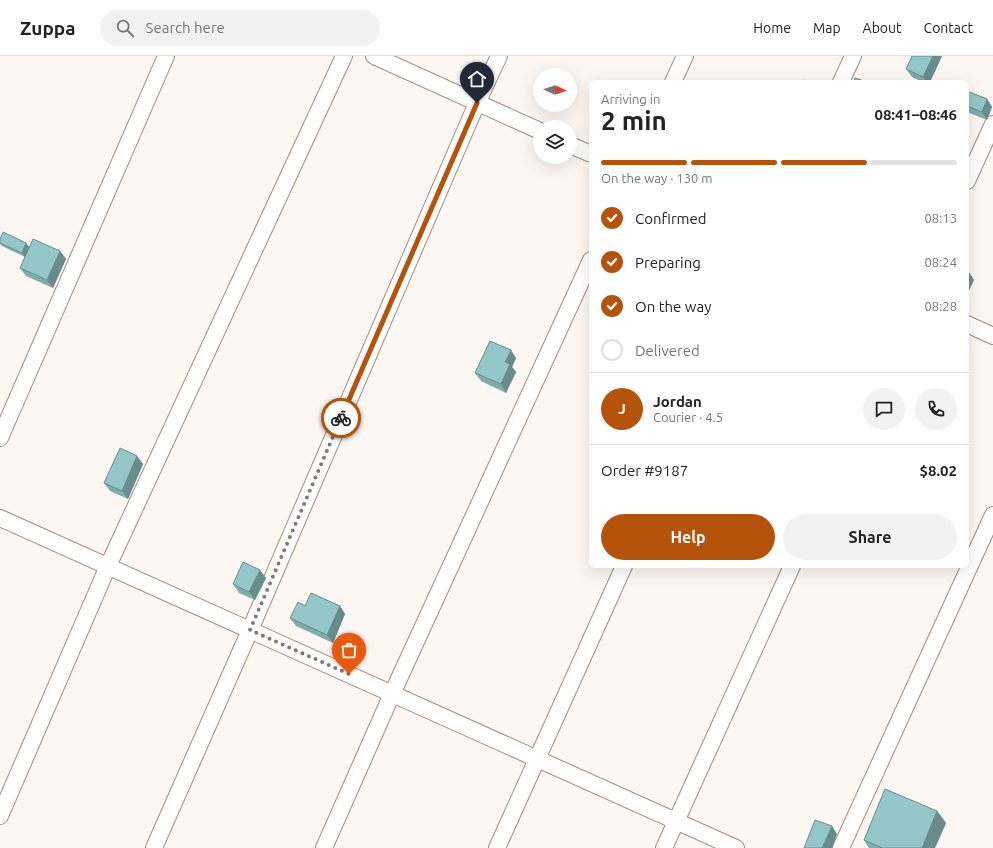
<!DOCTYPE html>
<meta charset="utf-8">
<style>
:root{--surface:#fff;--page:#f2f2f2;--text:#222;--muted:#767676;--line:#e0e0e0;--accent:#b45309}
body{margin:0;font-family:Ubuntu,sans-serif;background:var(--page);color:var(--text);height:100vh;display:flex;flex-direction:column;font-size:15px;white-space:nowrap}
*{box-sizing:border-box;margin:0}
p{font-size:13px;color:var(--muted)}
.icon{flex:none;width:22px;height:22px;fill:none;stroke:currentColor;stroke-width:2;stroke-linecap:round;stroke-linejoin:round}
.map{position:relative;flex:1;overflow:hidden}
.drawer{position:absolute;left:589px;top:24px;width:380px;height:488px;display:flex;flex-direction:column;background:var(--surface);border-radius:6px;box-shadow:0 4px 16px #0002}
.drawer>*{flex:none}
.needle{width:26px;rotate:94deg}
.controls{position:absolute;left:533px;top:12px;display:grid;gap:8px}
.controls a{display:grid;place-items:center;width:44px;height:44px;border-radius:50%;background:var(--surface);box-shadow:0 4px 16px #0002;font-size:20px}
.pin{position:absolute;display:grid;place-items:center;width:34px;height:34px;color:#fff;margin:-41px -17px;border-radius:50% 50% 50% 0;rotate:-45deg;box-shadow:0 0 4px #0007}
.pin .icon{rotate:45deg}
.courier{position:absolute;display:grid;place-items:center;width:40px;height:40px;margin:-20px;border:3px solid #b45309;border-radius:50%;background:#fff;color:#222;box-shadow:0 1px 5px #0007}
.summary em{font-style:normal;font-weight:600}
.summary div{display:flex;flex-direction:column-reverse}
.summary{display:flex;align-items:center;justify-content:space-between;height:68px;padding:0 12px}
h1{font-size:26px;font-weight:600;line-height:30px}
.bar{display:grid;grid-template-columns:repeat(4,1fr);gap:6px 4px;align-content:center;height:48px;padding:0 12px}
.bar i{height:5px;border-radius:3px;background:var(--line)}
.bar .on{background:var(--accent)}
.bar p{grid-column:span 4}
.line{display:flex;align-items:center;gap:10px;padding:0 12px;border-top:1px solid var(--line)}
.line div{flex:1}
.round{display:grid;place-items:center;flex:none;width:42px;height:42px;border-radius:21px;background:var(--page)}
ol{padding:0 12px;list-style:none}
li{display:flex;align-items:center;gap:12px;height:44px}
li p{margin-inline-start:auto}
li .icon{padding:4px;border-radius:50%;background:var(--accent);color:#fff;stroke-width:4}
li:last-child{color:var(--muted)}
li i{width:22px;height:22px;border:2px solid var(--line);border-radius:50%}
.button{display:flex;gap:8px;margin-top:auto;padding:8px 12px}
.button a{flex:1;height:46px;border-radius:24px;background:var(--accent);color:#fff;font-size:16px;font-weight:600;line-height:46px;text-align:center}
.button a+a{background:var(--page);color:var(--text)}
header{display:flex;align-items:center;gap:24px;box-sizing:border-box;height:56px;padding:0 20px;background:var(--surface);border-bottom:1px solid var(--line)}
header strong{font-size:19px}
nav{display:flex;gap:22px;margin-inline-start:auto;font-size:14px}
.search{width:280px;height:36px;background:var(--page);display:flex;align-items:center;gap:10px;box-sizing:border-box;padding:0 14px;border-radius:22px;color:var(--muted);font-size:15px}
.map>svg:first-child{display:block}
.lines{fill:none;stroke-linecap:round;stroke-linejoin:round}
.street-casing{stroke:#a68b7d;stroke-width:18}
.street{stroke:#fff;stroke-width:16}
.wall{fill:#7facac}
.shaded-wall{fill:#688c8c}
.building{fill:#94c8c8;stroke:#688c8c}
.done{stroke:#827873;stroke-width:4;stroke-dasharray:0 7.2}
.route{stroke:#b45309;stroke-width:5}
</style>
<header>
<strong>Zuppa</strong>
<div class="search"><svg class="icon" aria-label="search" viewBox="0 0 24 24"><circle cx="10" cy="10" r="6"/><path d="M15 15l6 6"/></svg>Search here</div>
<nav><a>Home</a><a>Map</a><a>About</a><a>Contact</a></nav>
</header>
<div class="map">
<svg width="993" height="792" viewBox="0 0 993 792">
<rect width="100%" height="100%" fill="#fdf7f4"/>
<g class="lines">
<defs>
<g id="street">
<path d="M374,0l166,75"/>
<path d="M673,26l12,-26"/>
<path d="M841,26l12,-26"/>
<path d="M570,89l21,9"/>
<path d="M967,125l26,-57"/>
<path d="M967,268l26,12"/>
<path d="M0,382l166,-382"/>
<path d="M0,462l736,330"/>
<path d="M0,760l108,-250 236,-510"/>
<path d="M154,792l96,-218 227,-527 22,-47"/>
<path d="M324,792l68,-154 199,-434"/>
<path d="M497,792l127,-282"/>
<path d="M664,792l128,-282"/>
<path d="M841,792l152,-333"/>
</g>
</defs>
<use href="#street" class="street-casing"/>
<use href="#street" class="street"/>
</g>
<g class="wall">
<path d="M942,0l-12,26h-7l-11,-5 -6,-8z"/>
<path d="M967,35l20,8 5,8 -5,13 -20,-8z"/>
<path d="M0,183l26,4 3,4 -4,10 -23,-11 -2,-2z"/>
<path d="M60,195l6,8 -13,29 -27,-12 -6,-8z"/>
<path d="M516,302l-4,9 4,5 -10,21 -25,-12 -6,-8z"/>
<path d="M137,400l6,8 -15,35 -18,-8 -6,-8z"/>
<path d="M266,522l-11,22 -16,-7 -6,-9z"/>
<path d="M305,550h35l5,8 -12,29 -37,-17 -6,-8z"/>
<path d="M937,755l9,12 -11,25h-66l-5,-8z"/>
</g>
<g class="shaded-wall">
<path d="M933,0h9l-12,26h-3l-4,-5z"/>
<path d="M987,43l5,8 -5,13 -5,-8z"/>
<path d="M26,187l3,4 -4,10 -3,-4z"/>
<path d="M60,195l6,8 -13,29 -6,-8z"/>
<path d="M969,216l5,8 -7,15v-20z"/>
<path d="M511,294l5,8 -4,9 4,5 -10,21 -5,-9 4,-22z"/>
<path d="M137,400l6,8 -15,35 -6,-8z"/>
<path d="M260,514l6,8 -11,22 -6,-8z"/>
<path d="M340,550l5,8 -12,29 -6,-8z"/>
<path d="M937,755l9,12 -11,25h-13z"/>
<path d="M832,770l5,8 -5,14h-10z"/>
</g>
<g class="building">
<path d="M912,0h21l-10,21 -17,-8z"/>
<path d="M855,22l9,3 -1,1h-9z"/>
<path d="M804,24l6,2h-7z"/>
<path d="M967,35l20,8 -5,13 -15,-6z"/>
<path d="M3,176l23,11 -4,10 -22,-10v-4z"/>
<path d="M33,183l27,12 -13,29 -27,-12z"/>
<path d="M490,285l21,9 -6,12 5,2 -9,20 -26,-11z"/>
<path d="M120,392l17,8 -15,35 -18,-8z"/>
<path d="M243,506l17,8 -11,22 -16,-8z"/>
<path d="M311,537l29,13 -13,29 -37,-17 8,-16 7,4z"/>
<path d="M885,733l52,22 -15,37h-40l-18,-8z"/>
<path d="M815,764l17,6 -10,22h-18z"/>
</g>
<g class="lines">
<path class="done" d="M341,362l-91,212 99,44"/>
<path class="route" d="M341,362l136,-315"/>
</g>
</svg>
<div class="controls">
<a><svg class="needle" viewBox="-14 -14 28 28"><path d="M0-13l5 13h-10z" fill="#e53935"/><path d="M0 13l5-13h-10z" fill="#767676"/></svg></a>
<a><svg class="icon" aria-label="layers" viewBox="0 0 24 24"><path d="M12 4l9 5-9 5-9-5zM3 14l9 5 9-5"/></svg></a>
</div>
<div class="pin" style="left:349px;top:618px;background:#ea580c"><svg class="icon" aria-label="bag" viewBox="0 0 24 24"><path d="M5 8h14l-1 12H6zM9 8a3 3 0 0 1 6 0"/></svg></div>
<div class="pin" style="left:477px;top:47px;background:#1f2937"><svg class="icon" aria-label="home" viewBox="0 0 24 24"><path d="M3 11l9-7 9 7M6 9v11h12V9"/></svg></div>
<div class="courier" style="left:341px;top:362px"><svg class="icon" aria-label="bike" viewBox="0 0 24 24"><circle cx="6" cy="16" r="4"/><circle cx="18" cy="16" r="4"/><path d="M6 16l4-8h5l3 8M10 8l3 8H6M13 5h3"/></svg></div>
<section class="drawer">
<div class="summary"><div><h1>2 min</h1><p>Arriving in</p></div><em>08:41–08:46</em></div>
<div class="bar"><i class="on"></i><i class="on"></i><i class="on"></i><i></i><p>On the way · 130 m</p></div>
<ol>
<li><svg class="icon" aria-label="check" viewBox="0 0 24 24"><path d="M5 12l5 5 9-10"/></svg>Confirmed<p>08:13</p></li>
<li><svg class="icon" aria-label="check" viewBox="0 0 24 24"><path d="M5 12l5 5 9-10"/></svg>Preparing<p>08:24</p></li>
<li><svg class="icon" aria-label="check" viewBox="0 0 24 24"><path d="M5 12l5 5 9-10"/></svg>On the way<p>08:28</p></li>
<li><i></i>Delivered</li>
</ol>
<div class="line" style="height:72px"><b class="round" style="background:var(--accent);color:#fff">J</b><div><b>Jordan</b><p>Courier · 4.5</p></div><a class="round"><svg class="icon" aria-label="chat" viewBox="0 0 24 24"><path d="M4 5h16v11H9l-5 4z"/></svg></a><a class="round"><svg class="icon" aria-label="phone" viewBox="0 0 24 24"><path d="M5 4h4l2 5-3 2q2 4 5 5l2-3 5 2v4C11 20 4 13 5 4z"/></svg></a></div>
<div class="line" style="height:52px"><div>Order #9187</div><b>$8.02</b></div>
<div class="button"><a>Help</a><a>Share</a></div>
</section>
</div>
